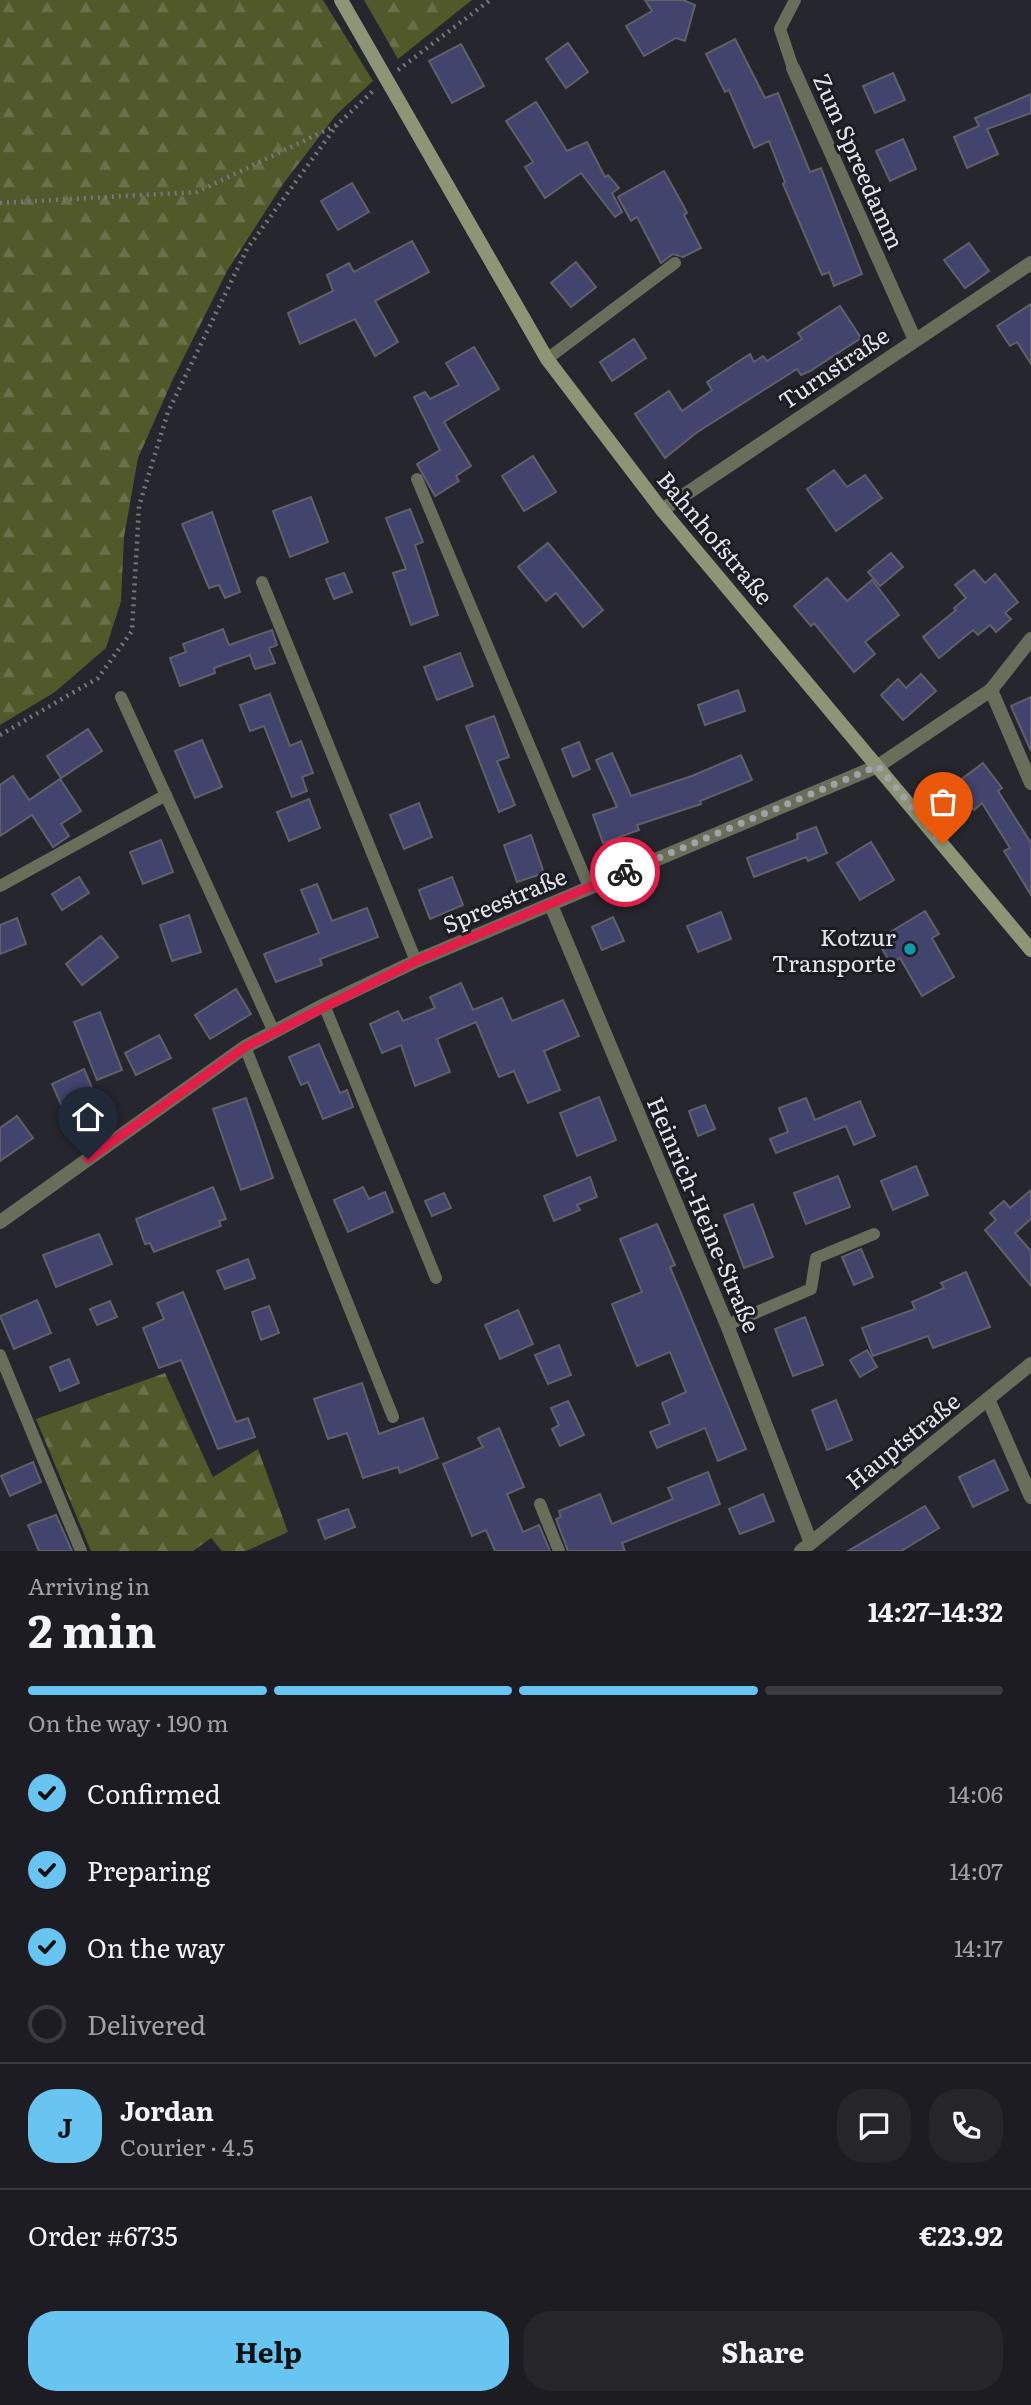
<!DOCTYPE html>
<meta charset="utf-8">
<style>
:root{--surface:#1c1c22;--page:#25252a;--text:#f1f3f6;--muted:#a0a1a5;--line:#3a3a40;--accent:#68c4f0}
body{margin:0;font-family:Literata,serif;background:var(--page);color:var(--text);height:100vh;display:flex;flex-direction:column;font-size:26px;white-space:nowrap}
*{box-sizing:border-box;margin:0}
p{font-size:23px;color:var(--muted)}
.icon{flex:none;width:38px;height:38px;fill:none;stroke:currentColor;stroke-width:2;stroke-linecap:round;stroke-linejoin:round}
.map{position:relative;height:1551px;overflow:hidden}
.details{display:flex;flex-direction:column;background:var(--surface);flex:1}
.details>*{flex:none}
.pin{position:absolute;display:grid;place-items:center;width:60px;height:60px;color:#fff;margin:-72px -30px;border-radius:50% 50% 50% 0;rotate:-45deg;box-shadow:0 0 7px #0007}
.pin .icon{rotate:45deg}
.courier{position:absolute;display:grid;place-items:center;width:70px;height:70px;margin:-35px;border:5px solid #e11d48;border-radius:50%;background:#fff;color:#222;box-shadow:0 2px 9px #0007}
.headline em{font-style:normal;font-weight:700}
.headline div{display:flex;flex-direction:column-reverse}
.headline{display:flex;align-items:center;justify-content:space-between;height:119px;padding:0 28px}
h1{font-size:46px;font-weight:700;line-height:52px}
.bar{display:grid;grid-template-columns:repeat(4,1fr);gap:10px 7px;align-content:center;height:84px;padding:0 28px}
.bar i{height:9px;border-radius:5px;background:var(--line)}
.bar .active{background:var(--accent)}
.bar p{grid-column:span 4}
.line{display:flex;align-items:center;gap:18px;padding:0 28px;border-top:2px solid var(--line)}
.line div{flex:1}
.round{display:grid;place-items:center;flex:none;width:74px;height:74px;border-radius:28px;background:var(--page)}
ol{padding:0 28px;list-style:none}
li{display:flex;align-items:center;gap:21px;height:77px}
li p{margin-inline-start:auto}
li .icon{padding:7px;border-radius:50%;background:var(--accent);color:#111;stroke-width:4}
li:last-child{color:var(--muted)}
li i{width:38px;height:38px;border:4px solid var(--line);border-radius:50%}
.button{display:flex;gap:14px;margin-top:auto;padding:14px 28px}
.button a{flex:1;height:80px;border-radius:28px;background:var(--accent);color:#111;font-size:28px;font-weight:700;line-height:80px;text-align:center}
.button a+a{background:var(--page);color:var(--text)}
.map>svg:first-child{display:block}
.forest{fill:url(#forest-firs)}
.building{fill:#43446d;stroke:#5f6069;stroke-width:2}
.lines{fill:none;stroke-linecap:round;stroke-linejoin:round}
.path{stroke:#77777e;stroke-width:4.5;stroke-dasharray:2 5;stroke-linecap:butt}
.service{stroke:#686e5a;stroke-width:12}
.minor{stroke:#686e5a;stroke-width:14}
.tertiary{stroke:#686e5a;stroke-width:14}
.secondary{stroke:#8c9677;stroke-width:14}
.done{stroke:#a1a1a8;stroke-width:7;stroke-dasharray:0 12.6}
.route{stroke:#e11d48;stroke-width:9}
.culture-dot{fill:#0f9aa8;stroke:#1c1c24;stroke-width:2.5}
.labels{text-anchor:middle;dominant-baseline:central;stroke-width:6;stroke-linejoin:round;paint-order:stroke}
.street-label{font-size:23px;fill:#e3e3e9;stroke:#1c1c24}
.poi-label{font-size:23px;fill:#e3e3e9;stroke:#1c1c24;text-anchor:end}
</style>
<div class="map">
<svg width="1031" height="1551" viewBox="0 0 1031 1551">
<defs>
<pattern id="forest-firs" width="22" height="20" patternUnits="userSpaceOnUse" patternTransform="scale(1.75)"><rect width="22" height="20" fill="#51582a"/><path d="M5 1l3.5 6h-7zM16 11l3.5 6h-7z" fill="#6a7049"/></pattern>
</defs>
<rect width="100%" height="100%" fill="#26262e"/>
<g class="forest">
<path d="M0,0h323l50,81 -37,34 -53,69 -56,87 -54,108 -35,79 -14,79 -3,64 -15,47 -51,44 -55,33z"/>
<path d="M364,0h108l-74,59z"/>
<path d="M165,1373l48,104 45,-28 30,83 -42,19h-24l-11,-13 -18,13h-102l-55,-132z"/>
</g>
<g class="building">
<path d="M645,0h38l12,5 -10,36 -9,-3 -32,18 -18,-30 26,-15z"/>
<path d="M735,39l30,59 13,-5 32,79 11,-4 41,106 -28,12 -5,-14 -7,3 -39,-91 2,-2 -16,-41 -15,7 -25,-58 -4,2 -19,-38z"/>
<path d="M568,43l20,29 -22,16 -20,-29z"/>
<path d="M461,44l23,42 -32,17 -23,-42z"/>
<path d="M893,73l12,27 -30,13 -12,-27z"/>
<path d="M1031,94v19l-44,16 11,25 -31,14 -13,-31 25,-11 -4,-8z"/>
<path d="M536,102l31,49 20,-9 18,35 3,-2 11,13 -7,5 10,19 -7,5 -34,-44 -36,25 -20,-31 8,-5 -27,-41z"/>
<path d="M903,139l13,30 -26,12 -14,-30z"/>
<path d="M664,171l19,34 4,8 -3,2 17,33 -18,9 -10,-3 -12,9 -24,-46 -6,4 -13,-24z"/>
<path d="M352,183l17,29 -31,18 -17,-29z"/>
<path d="M412,241l17,31 -54,29 23,41 -23,14 -20,-37 -55,25 -12,-31 45,-22 -6,-16 22,-12 5,9z"/>
<path d="M969,243l20,28 -24,17 -21,-28z"/>
<path d="M576,262l20,25 -25,20 -20,-24z"/>
<path d="M1031,304v60l-14,-22 -7,4 -13,-20z"/>
<path d="M840,306l21,32 -51,33 -9,4 -4,-6 -101,64 -31,25 -30,-44 34,-23 13,20 30,-21 -5,-8 43,-28 4,8 9,-6 4,5 35,-22 -4,-6z"/>
<path d="M634,339l12,19 -34,23 -12,-19z"/>
<path d="M474,347l25,42 -55,33 27,44 -15,10 3,5 -24,15 -18,-32 23,-14 -26,-53 11,-5 5,7 29,-14 -13,-22z"/>
<path d="M533,456l23,36 -32,19 -22,-35z"/>
<path d="M834,470l13,17 18,-12 17,23 -46,33 -29,-42z"/>
<path d="M311,497l17,45 -38,15 -17,-46z"/>
<path d="M410,509l13,33 -8,3 23,70 -27,10 -18,-52 13,-4 -20,-51z"/>
<path d="M212,512l28,80 -15,6 -6,-13 -10,3 -27,-64z"/>
<path d="M548,543l55,67 -20,17 -27,-34 -10,8 -28,-34z"/>
<path d="M891,553l12,14 -23,19 -12,-14z"/>
<path d="M974,570l11,13 10,-9 23,28 -13,11 6,6 -15,13 -6,-7 -12,10 -5,-5 -34,28 -16,-21 33,-27 -2,-2 12,-10 -11,-13z"/>
<path d="M344,573l8,19 -18,7 -8,-20z"/>
<path d="M827,578l20,23 25,-21 27,35 -34,27 10,12 -21,18 -40,-49 -3,3 -17,-20z"/>
<path d="M223,629l6,16 43,-15 5,15 -8,3 6,15 -20,6 -5,-14 -36,13 1,5 -35,13 -10,-28 16,-6 -3,-8z"/>
<path d="M460,653l13,33 -36,14 -13,-33z"/>
<path d="M921,674l15,17 -33,29 -22,-25 17,-16 8,9z"/>
<path d="M738,690l7,21 -40,14 -7,-20z"/>
<path d="M270,694l20,52 11,-5 12,32 -11,4 5,14 -15,6 -28,-71 -14,5 -10,-26z"/>
<path d="M1031,697v54l-20,-45z"/>
<path d="M494,716l15,41 -12,4 18,44 -16,7 -33,-86z"/>
<path d="M88,729l14,22 -41,27 -14,-22z"/>
<path d="M202,740l20,47 -27,11 -20,-47z"/>
<path d="M579,742l11,27 -17,8 -11,-28z"/>
<path d="M612,753l19,43 61,-20 49,-21 11,25 -52,21 1,3 -64,21 2,5 -36,13 -10,-28 24,-8 -21,-47z"/>
<path d="M983,763l19,25 -4,3 33,52v52l-27,-44 6,-3 -28,-45 -8,7 -19,-26z"/>
<path d="M13,776l16,24 31,-21 21,32 -20,13 8,12 -16,11 -21,-32 -32,21v-51z"/>
<path d="M309,799l11,29 -31,13 -12,-29z"/>
<path d="M419,803l13,34 -28,12 -14,-34z"/>
<path d="M816,827l11,26 -19,8 -2,-4 -52,20 -7,-19 51,-19 -1,-5z"/>
<path d="M531,835l13,38 -27,9 -13,-37z"/>
<path d="M161,840l12,32 -30,12 -13,-32z"/>
<path d="M871,842l23,38 -34,20 -23,-37z"/>
<path d="M79,877l10,16 -27,17 -10,-16z"/>
<path d="M452,877l11,28 -33,14 -11,-29z"/>
<path d="M317,884l15,37 35,-13 11,29 -58,22 2,6 -46,17 -12,-28 55,-21 -18,-43z"/>
<path d="M925,911l14,23 -7,4 22,39 -32,19 -22,-38 -9,6 -14,-24z"/>
<path d="M721,912l10,27 -33,13 -11,-26z"/>
<path d="M189,915l12,37 -29,9 -12,-36z"/>
<path d="M613,917l11,24 -22,9 -10,-23z"/>
<path d="M17,918l9,26 -26,10v-29z"/>
<path d="M101,936l17,21 -36,28 -16,-21z"/>
<path d="M461,983l12,27 29,-12 10,23 51,-21 16,36 -35,15 16,39 -32,13 -14,-32 -15,6 -23,-55 -39,17 13,33 -35,14 -14,-41 -19,8 -12,-29 28,-13 5,10 32,-13 -5,-11z"/>
<path d="M236,989l15,25 -41,25 -15,-24z"/>
<path d="M100,1012l22,58 -25,10 -23,-58z"/>
<path d="M159,1035l12,23 -35,17 -11,-22z"/>
<path d="M319,1044l21,49 7,-3 6,17 -30,12 -15,-37 -7,3 -12,-28z"/>
<path d="M84,1069l11,26 -32,14 -11,-25z"/>
<path d="M599,1097l17,43 -39,16 -17,-43z"/>
<path d="M246,1098l27,80 -32,12 -28,-81z"/>
<path d="M806,1098l9,22 45,-19 15,35 -21,9 -8,-19 -70,27 -6,-14 18,-7 -9,-24z"/>
<path d="M705,1105l10,24 -17,7 -9,-25z"/>
<path d="M17,1116l16,22 -33,23v-33z"/>
<path d="M916,1166l12,29 -35,15 -12,-29z"/>
<path d="M838,1176l12,31 -44,17 -12,-31z"/>
<path d="M590,1177l7,20 -20,8 3,5 -26,11 -10,-25z"/>
<path d="M213,1187l13,32 -7,2 2,5 -67,26 -4,-9 -5,1 -9,-25z"/>
<path d="M363,1187l6,12 16,-7 8,20 -45,20 -14,-32z"/>
<path d="M1031,1190v29l-16,14 16,18v35l-46,-56 11,-10 -6,-7 14,-12 6,7z"/>
<path d="M444,1193l7,15 -19,8 -7,-15z"/>
<path d="M753,1204l20,53 -29,11 -20,-53z"/>
<path d="M657,1224l18,41 -5,2 76,182 -28,12 -13,-33 -48,20 -7,-16 20,-8 -8,-21 24,-11 -16,-40 -33,14 -25,-62 30,-12 -22,-53z"/>
<path d="M99,1234l13,30 -56,23 -13,-32z"/>
<path d="M861,1249l12,28 -19,8 -12,-28z"/>
<path d="M248,1259l7,19 -30,11 -8,-18z"/>
<path d="M966,1272l24,55 -57,21 -5,-12 -55,20 -11,-28 53,-19 -3,-7 32,-14 -3,-5z"/>
<path d="M183,1292l53,130 12,-4 7,19 -37,12 -37,-89 -22,8 -16,-40 21,-9 -7,-16z"/>
<path d="M37,1300l14,33 -37,16 -14,-33z"/>
<path d="M110,1301l7,16 -20,8 -7,-16z"/>
<path d="M269,1306l10,27 -18,7 -9,-28z"/>
<path d="M518,1310l15,34 -33,15 -15,-34z"/>
<path d="M805,1317l18,48 -30,11 -18,-47z"/>
<path d="M559,1345l12,30 -23,9 -13,-29z"/>
<path d="M867,1350l10,17 -17,10 -10,-17z"/>
<path d="M69,1359l10,24 -19,8 -10,-24z"/>
<path d="M362,1383l17,51 44,-16 15,40 -38,15 -2,-6 -35,11 -16,-45 -19,6 -14,-40z"/>
<path d="M836,1400l16,40 -25,10 -15,-40z"/>
<path d="M568,1401l16,34 -24,11 -8,-17 7,-4 -8,-17z"/>
<path d="M499,1428l25,59 -17,7 16,38 16,-7 11,26h-55l-9,-21 -14,6 -29,-72 40,-17 -5,-9z"/>
<path d="M994,1460l14,30 -35,17 -14,-30z"/>
<path d="M33,1462l8,20 -31,14 -9,-20z"/>
<path d="M708,1472l12,32 -98,39 3,8h-57l-12,-32 5,-2 -2,-6 41,-17 12,30 61,-25 -5,-11z"/>
<path d="M763,1494l11,27 -34,13 -11,-25z"/>
<path d="M925,1506l14,22 -38,23h-53z"/>
<path d="M348,1509l7,18 -30,12 -7,-19z"/>
<path d="M56,1515l16,36h-33l-11,-26z"/>
</g>
<g class="lines">
<g class="path">
<path d="M398,70l92,-70"/>
<path d="M0,203l197,-11 140,-67 38,-36"/>
<path d="M0,735l98,-57 34,-47 7,-125 29,-94 79,-163 90,-124"/>
</g>
<g class="service">
<path d="M793,68l-13,-39 15,-29"/>
<path d="M547,359l128,-96"/>
<path d="M417,479l172,408"/>
<path d="M262,582l154,379"/>
<path d="M121,697l153,335"/>
<path d="M0,886l166,-91"/>
<path d="M324,1005l112,273"/>
<path d="M245,1047l148,370"/>
<path d="M727,1325l84,-36 5,-31 58,-24"/>
<path d="M0,1355l81,196"/>
<path d="M540,1504l19,47"/>
</g>
<g class="minor">
<path d="M793,68l122,272"/>
<path d="M662,510l369,-247"/>
<path d="M991,690l40,93"/>
<path d="M551,905l176,420 84,218"/>
<path d="M0,1222l245,-175 79,-42 92,-44 462,-195 113,-76 40,-51"/>
<path d="M988,1399l43,98"/>
</g>
<path class="tertiary" d="M801,1551l230,-187"/>
<path class="secondary" d="M341,0l206,359 115,151 369,440"/>
</g>
<g class="lines">
<path class="done" d="M625,872l253,-106 65,78"/>
<path class="route" d="M88,1159l157,-112 171,-86 209,-89"/>
</g>
<circle class="culture-dot" cx="910" cy="949" r="7"/>
<g class="labels">
<g class="street-label">
<text transform="translate(860 161) rotate(66)">Zum Spreedamm</text>
<text transform="translate(833 367) rotate(-34)">Turnstraße</text>
<text transform="translate(716 537) rotate(50)">Bahnhofstraße</text>
<text transform="translate(504 899) rotate(-23)">Spreestraße</text>
<text transform="translate(705 1214) rotate(67)">Heinrich-Heine-Straße</text>
<text transform="translate(902 1440) rotate(-39)">Hauptstraße</text>
</g>
<g class="poi-label">
<text x="896" y="936">Kotzur<tspan x="896" dy="26">Transporte</tspan></text>
</g>
</g>
</svg>
<div class="pin" style="left:943px;top:844px;background:#ea580c"><svg class="icon" aria-label="bag" viewBox="0 0 24 24"><path d="M5 8h14l-1 12H6zM9 8a3 3 0 0 1 6 0"/></svg></div>
<div class="pin" style="left:88px;top:1159px;background:#1f2937"><svg class="icon" aria-label="home" viewBox="0 0 24 24"><path d="M3 11l9-7 9 7M6 9v11h12V9"/></svg></div>
<div class="courier" style="left:625px;top:872px"><svg class="icon" aria-label="bike" viewBox="0 0 24 24"><circle cx="6" cy="16" r="4"/><circle cx="18" cy="16" r="4"/><path d="M6 16l4-8h5l3 8M10 8l3 8H6M13 5h3"/></svg></div>
</div>
<section class="details">
<div class="headline"><div><h1>2 min</h1><p>Arriving in</p></div><em>14:27–14:32</em></div>
<div class="bar"><i class="active"></i><i class="active"></i><i class="active"></i><i></i><p>On the way · 190 m</p></div>
<ol>
<li><svg class="icon" aria-label="check" viewBox="0 0 24 24"><path d="M5 12l5 5 9-10"/></svg>Confirmed<p>14:06</p></li>
<li><svg class="icon" aria-label="check" viewBox="0 0 24 24"><path d="M5 12l5 5 9-10"/></svg>Preparing<p>14:07</p></li>
<li><svg class="icon" aria-label="check" viewBox="0 0 24 24"><path d="M5 12l5 5 9-10"/></svg>On the way<p>14:17</p></li>
<li><i></i>Delivered</li>
</ol>
<div class="line" style="height:126px"><b class="round" style="background:var(--accent);color:#111">J</b><div><b>Jordan</b><p>Courier · 4.5</p></div><a class="round"><svg class="icon" aria-label="chat" viewBox="0 0 24 24"><path d="M4 5h16v11H9l-5 4z"/></svg></a><a class="round"><svg class="icon" aria-label="phone" viewBox="0 0 24 24"><path d="M5 4h4l2 5-3 2q2 4 5 5l2-3 5 2v4C11 20 4 13 5 4z"/></svg></a></div>
<div class="line" style="height:91px"><div>Order #6735</div><b>€23.92</b></div>
<div class="button"><a>Help</a><a>Share</a></div>
</section>
